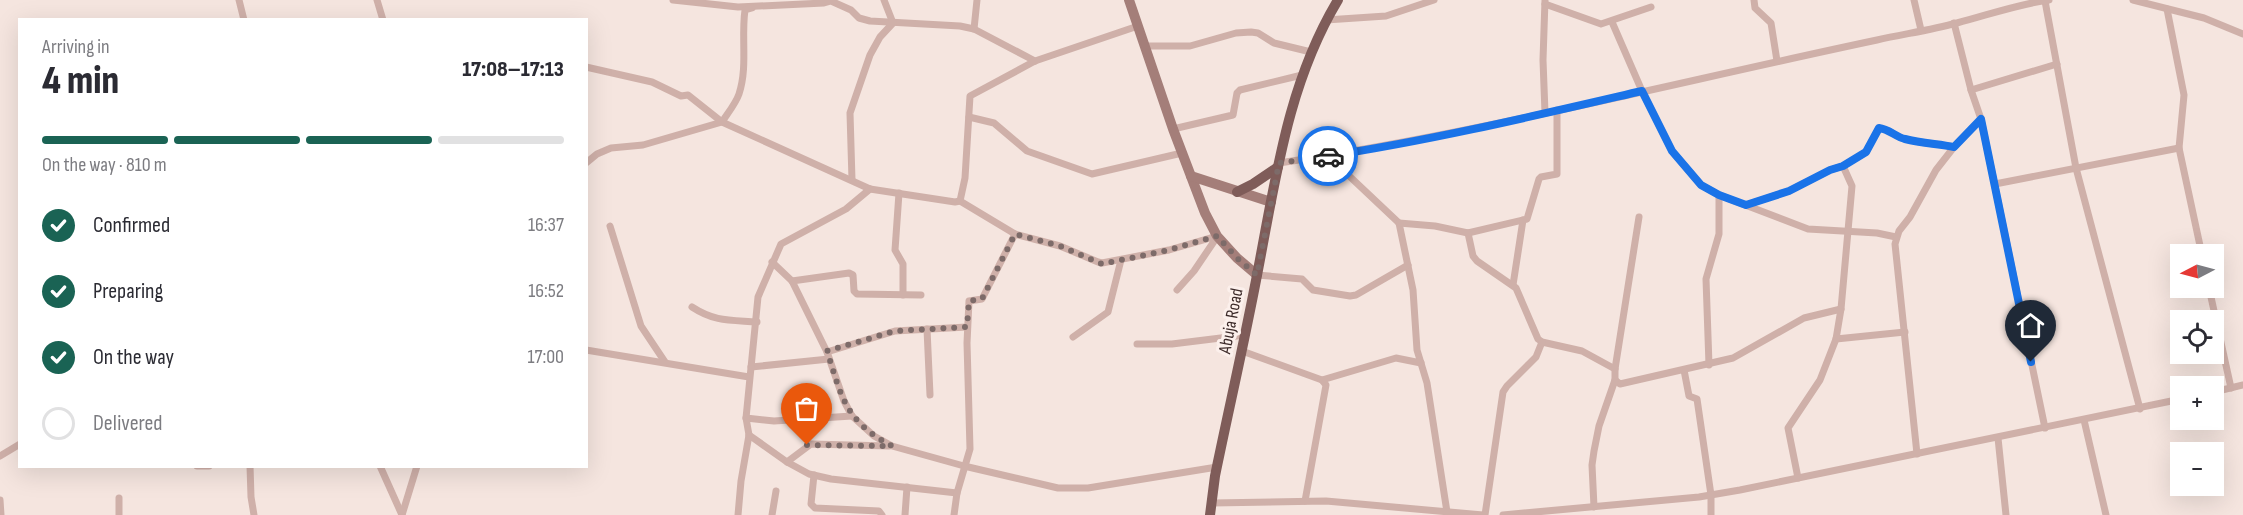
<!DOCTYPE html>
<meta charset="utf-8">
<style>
:root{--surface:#fff;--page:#f7f7f7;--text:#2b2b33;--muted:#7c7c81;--line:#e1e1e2;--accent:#1a6354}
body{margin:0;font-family:"Sofia Sans Condensed",sans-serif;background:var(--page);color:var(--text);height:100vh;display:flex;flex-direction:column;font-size:22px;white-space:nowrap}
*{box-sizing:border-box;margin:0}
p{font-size:20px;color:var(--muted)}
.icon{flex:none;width:33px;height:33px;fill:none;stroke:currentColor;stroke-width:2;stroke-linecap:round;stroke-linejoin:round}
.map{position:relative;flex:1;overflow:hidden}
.side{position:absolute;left:18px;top:18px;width:570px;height:450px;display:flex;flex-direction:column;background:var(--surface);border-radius:0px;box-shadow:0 6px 24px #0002}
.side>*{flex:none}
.needle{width:39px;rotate:264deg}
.tools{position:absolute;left:2170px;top:244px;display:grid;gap:12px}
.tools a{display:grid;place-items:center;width:54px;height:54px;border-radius:0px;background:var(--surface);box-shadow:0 6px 24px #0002;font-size:30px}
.pin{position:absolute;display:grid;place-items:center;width:51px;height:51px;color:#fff;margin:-62px -26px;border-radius:50% 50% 50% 0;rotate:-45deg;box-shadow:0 0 6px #0007}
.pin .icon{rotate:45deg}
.courier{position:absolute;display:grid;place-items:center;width:60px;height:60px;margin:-30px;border:4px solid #1a73e8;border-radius:50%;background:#fff;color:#222;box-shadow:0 2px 8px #0007}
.summary em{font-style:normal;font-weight:800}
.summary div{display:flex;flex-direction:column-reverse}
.summary{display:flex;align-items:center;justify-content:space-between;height:102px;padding:0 24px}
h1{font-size:39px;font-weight:800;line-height:45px}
.bar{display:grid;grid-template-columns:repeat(4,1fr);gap:9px 6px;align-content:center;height:72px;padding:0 24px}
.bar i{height:8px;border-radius:4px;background:var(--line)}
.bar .active{background:var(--accent)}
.bar p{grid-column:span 4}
ol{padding:0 24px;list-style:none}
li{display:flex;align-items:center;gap:18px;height:66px}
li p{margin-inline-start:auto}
li .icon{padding:6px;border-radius:50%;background:var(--accent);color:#fff;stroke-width:4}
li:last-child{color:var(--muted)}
li i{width:33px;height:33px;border:3px solid var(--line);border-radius:50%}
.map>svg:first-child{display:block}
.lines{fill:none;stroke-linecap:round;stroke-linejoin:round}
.street{stroke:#cfb0a9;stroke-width:7}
.secondary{stroke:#a47e79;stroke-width:10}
.primary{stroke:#7f5c59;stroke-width:10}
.done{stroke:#7d6b69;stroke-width:6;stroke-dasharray:0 10.8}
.route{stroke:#1a73e8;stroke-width:8}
.labels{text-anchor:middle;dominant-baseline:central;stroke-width:6;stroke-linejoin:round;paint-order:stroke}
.street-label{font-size:18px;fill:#3c2a29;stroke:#fcf0ec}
</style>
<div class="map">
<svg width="2243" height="515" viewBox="0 0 2243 515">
<rect width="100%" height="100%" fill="#f5e5df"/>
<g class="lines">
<g class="street">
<path d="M239,0l5,20"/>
<path d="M377,0l6,20"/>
<path d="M673,0l65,7 86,-4 7,-2 20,9 8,8 11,3 90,5 14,3 61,32"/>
<path d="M1754,0l1,8 16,15 6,38"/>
<path d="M1914,0l7,30"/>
<path d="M2133,0l71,18 39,16"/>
<path d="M2045,1l31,167 64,241"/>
<path d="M1545,4l56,20 50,-17"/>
<path d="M2167,9l17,86 -5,53 23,107"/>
<path d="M1326,20l60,-4 48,-16"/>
<path d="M1612,22l30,69 30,60 29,34 18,10 89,34 69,4 19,4"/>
<path d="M974,29l3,-29"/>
<path d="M1145,46h45l46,-13 15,-1 7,1 16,10 37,9"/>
<path d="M586,67l66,15 29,14 7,-1 34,27 148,67 85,13 5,-1 55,33 45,12 38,16 4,1 67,-13 48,-14"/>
<path d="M1971,90l86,-26"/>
<path d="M1545,113l-2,-53 2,-60"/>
<path d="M969,117l25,6 33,28 65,23 90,-21"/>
<path d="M1981,119l64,309"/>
<path d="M1173,129l60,-14 4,-22 3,-3 62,-15"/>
<path d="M1328,156l71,67 14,67 4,60 10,33 20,129"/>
<path d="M586,163l11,-9 14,-6 32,-3 79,-23c6,-9 14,-19 17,-28 9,-27 2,-57 6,-84l7,-2"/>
<path d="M1279,163c201,-30 399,-81 598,-123 27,-6 54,-10 80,-17 31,-8 61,-19 92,-23"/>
<path d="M852,180l-2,-67 20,-58 10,-18 13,-14 -9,-23"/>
<path d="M1995,184l184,-36"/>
<path d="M899,193l-4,57 8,14v31"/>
<path d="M960,201l5,-23 5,-82 65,-35 103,-35"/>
<path d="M1746,205l43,-14 41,-21 13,-4 23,-14 13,-24c10,1 17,9 26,11 16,4 33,5 49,8"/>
<path d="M1399,223l36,3 33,7 59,-14 12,-40 2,-2 16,-3v-64"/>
<path d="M610,226l31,100 24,36"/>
<path d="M1468,233l5,23 4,5 39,27 22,51 4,3 40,9 33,18"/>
<path d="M772,262l20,19 35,71 17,49 8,15 22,20 18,10 72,20 94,22h30l129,-21"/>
<path d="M1257,275l45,4 11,11 37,6 6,-1 52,-30"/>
<path d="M792,281l57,-8 4,2 1,16 3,3 64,1"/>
<path d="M1513,285l10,-65"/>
<path d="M2209,288l22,100"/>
<path d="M1177,290l17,-19 23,-34"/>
<path d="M692,307c23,15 38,13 65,15"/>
<path d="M927,329l3,66"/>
<path d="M1073,337l35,-25 13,-52"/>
<path d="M1836,339l69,-7"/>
<path d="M1137,344h35l73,-9"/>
<path d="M586,350l163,27"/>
<path d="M1242,351l80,29 4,5 -21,116"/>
<path d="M827,352l68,-21 72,-4"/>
<path d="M1709,365l-3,-86 13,-45v-39"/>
<path d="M751,367l78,-8"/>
<path d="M1684,370l5,26 8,3 14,96v20"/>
<path d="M1322,380l74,-22 25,5"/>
<path d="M1615,380l5,4 113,-26 71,-40 37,-9"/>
<path d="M2214,392l29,-7"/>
<path d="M746,418l28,3 78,-5"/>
<path d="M2084,420l22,95"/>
<path d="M749,435l38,27 22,12 22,5 126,14"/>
<path d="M1998,438l8,77"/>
<path d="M1917,454l-22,-210 4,-13 11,-14 26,-47 18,-23 27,-28 -10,-29 -17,-67"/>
<path d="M0,456l20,-12"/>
<path d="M787,462l24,-18 78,2"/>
<path d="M197,466h12"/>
<path d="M250,466l1,31 3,18"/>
<path d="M380,466l22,49"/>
<path d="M814,475l-3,29 4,4 64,3 3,4"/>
<path d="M1798,478l-10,-50 32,-48 16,-41 5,-30 11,-123 -9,-20"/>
<path d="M119,498v17"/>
<path d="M0,500l1,15"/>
<path d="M1212,503l114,-2 157,14"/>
<path d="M1594,507l-2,-42 2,-14 5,-25 16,-46v-11l24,-152"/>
<path d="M402,515l15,-49"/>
<path d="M738,515l3,-34 8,-46 -3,-17 12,-121 23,-53 65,-35 24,-20"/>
<path d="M772,515l4,-24"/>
<path d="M905,515l2,-28"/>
<path d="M954,515l3,-22 13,-44 -3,-106 2,-42 13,-2 33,-65"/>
<path d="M1485,515l18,-123 4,-6 29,-29 6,-15"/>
<path d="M1503,515l196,-18 41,-7 441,-91"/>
</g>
<g class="secondary">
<path d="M1129,0l44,129 32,84 12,23 20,22 20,17"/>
<path d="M1191,176l80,26"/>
</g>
<g class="primary">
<path d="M1237,192l16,-8 25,-17"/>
<path d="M1210,515l5,-39c14,-68 30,-137 43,-206 18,-93 30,-187 80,-270"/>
</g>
</g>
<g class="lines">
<path class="done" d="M807,445l85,1c-47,-25 -50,-48 -65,-95l68,-20 72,-4 2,-26 13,-2 33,-65 45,12 42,18 67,-14 48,-14 20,22 20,17 22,-112 49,-7"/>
<path class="route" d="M1328,156c105,-16 210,-41 314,-65l30,60 29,34 18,10 27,10 43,-14 41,-21 13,-4 23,-14 13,-24c10,1 17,9 26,11 16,4 33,5 49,8l27,-28 50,243"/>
</g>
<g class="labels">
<g class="street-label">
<text transform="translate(1231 321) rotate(-79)">Abuja Road</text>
</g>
</g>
</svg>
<div class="tools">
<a><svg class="needle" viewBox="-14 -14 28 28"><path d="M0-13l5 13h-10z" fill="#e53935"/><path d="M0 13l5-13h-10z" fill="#7c7c81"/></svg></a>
<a><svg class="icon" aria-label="locate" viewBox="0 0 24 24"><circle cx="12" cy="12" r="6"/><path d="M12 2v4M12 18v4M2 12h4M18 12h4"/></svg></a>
<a>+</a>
<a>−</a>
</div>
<div class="pin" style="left:807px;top:445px;background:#ea580c"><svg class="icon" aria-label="bag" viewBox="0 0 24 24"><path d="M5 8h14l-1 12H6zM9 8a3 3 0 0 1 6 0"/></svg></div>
<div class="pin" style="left:2031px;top:362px;background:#1f2937"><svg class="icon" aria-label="home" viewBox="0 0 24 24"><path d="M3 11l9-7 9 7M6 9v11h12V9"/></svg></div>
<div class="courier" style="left:1328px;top:156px"><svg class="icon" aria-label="car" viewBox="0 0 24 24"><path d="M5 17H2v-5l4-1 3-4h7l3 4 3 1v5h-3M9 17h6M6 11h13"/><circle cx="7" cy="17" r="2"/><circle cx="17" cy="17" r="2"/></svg></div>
<section class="side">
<div class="summary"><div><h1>4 min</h1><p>Arriving in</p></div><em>17:08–17:13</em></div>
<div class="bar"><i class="active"></i><i class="active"></i><i class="active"></i><i></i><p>On the way · 810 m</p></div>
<ol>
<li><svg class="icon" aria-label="check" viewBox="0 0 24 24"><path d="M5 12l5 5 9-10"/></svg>Confirmed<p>16:37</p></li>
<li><svg class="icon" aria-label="check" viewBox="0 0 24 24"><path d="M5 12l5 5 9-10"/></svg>Preparing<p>16:52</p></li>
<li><svg class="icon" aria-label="check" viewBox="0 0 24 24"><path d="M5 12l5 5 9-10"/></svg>On the way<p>17:00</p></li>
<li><i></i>Delivered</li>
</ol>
</section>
</div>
